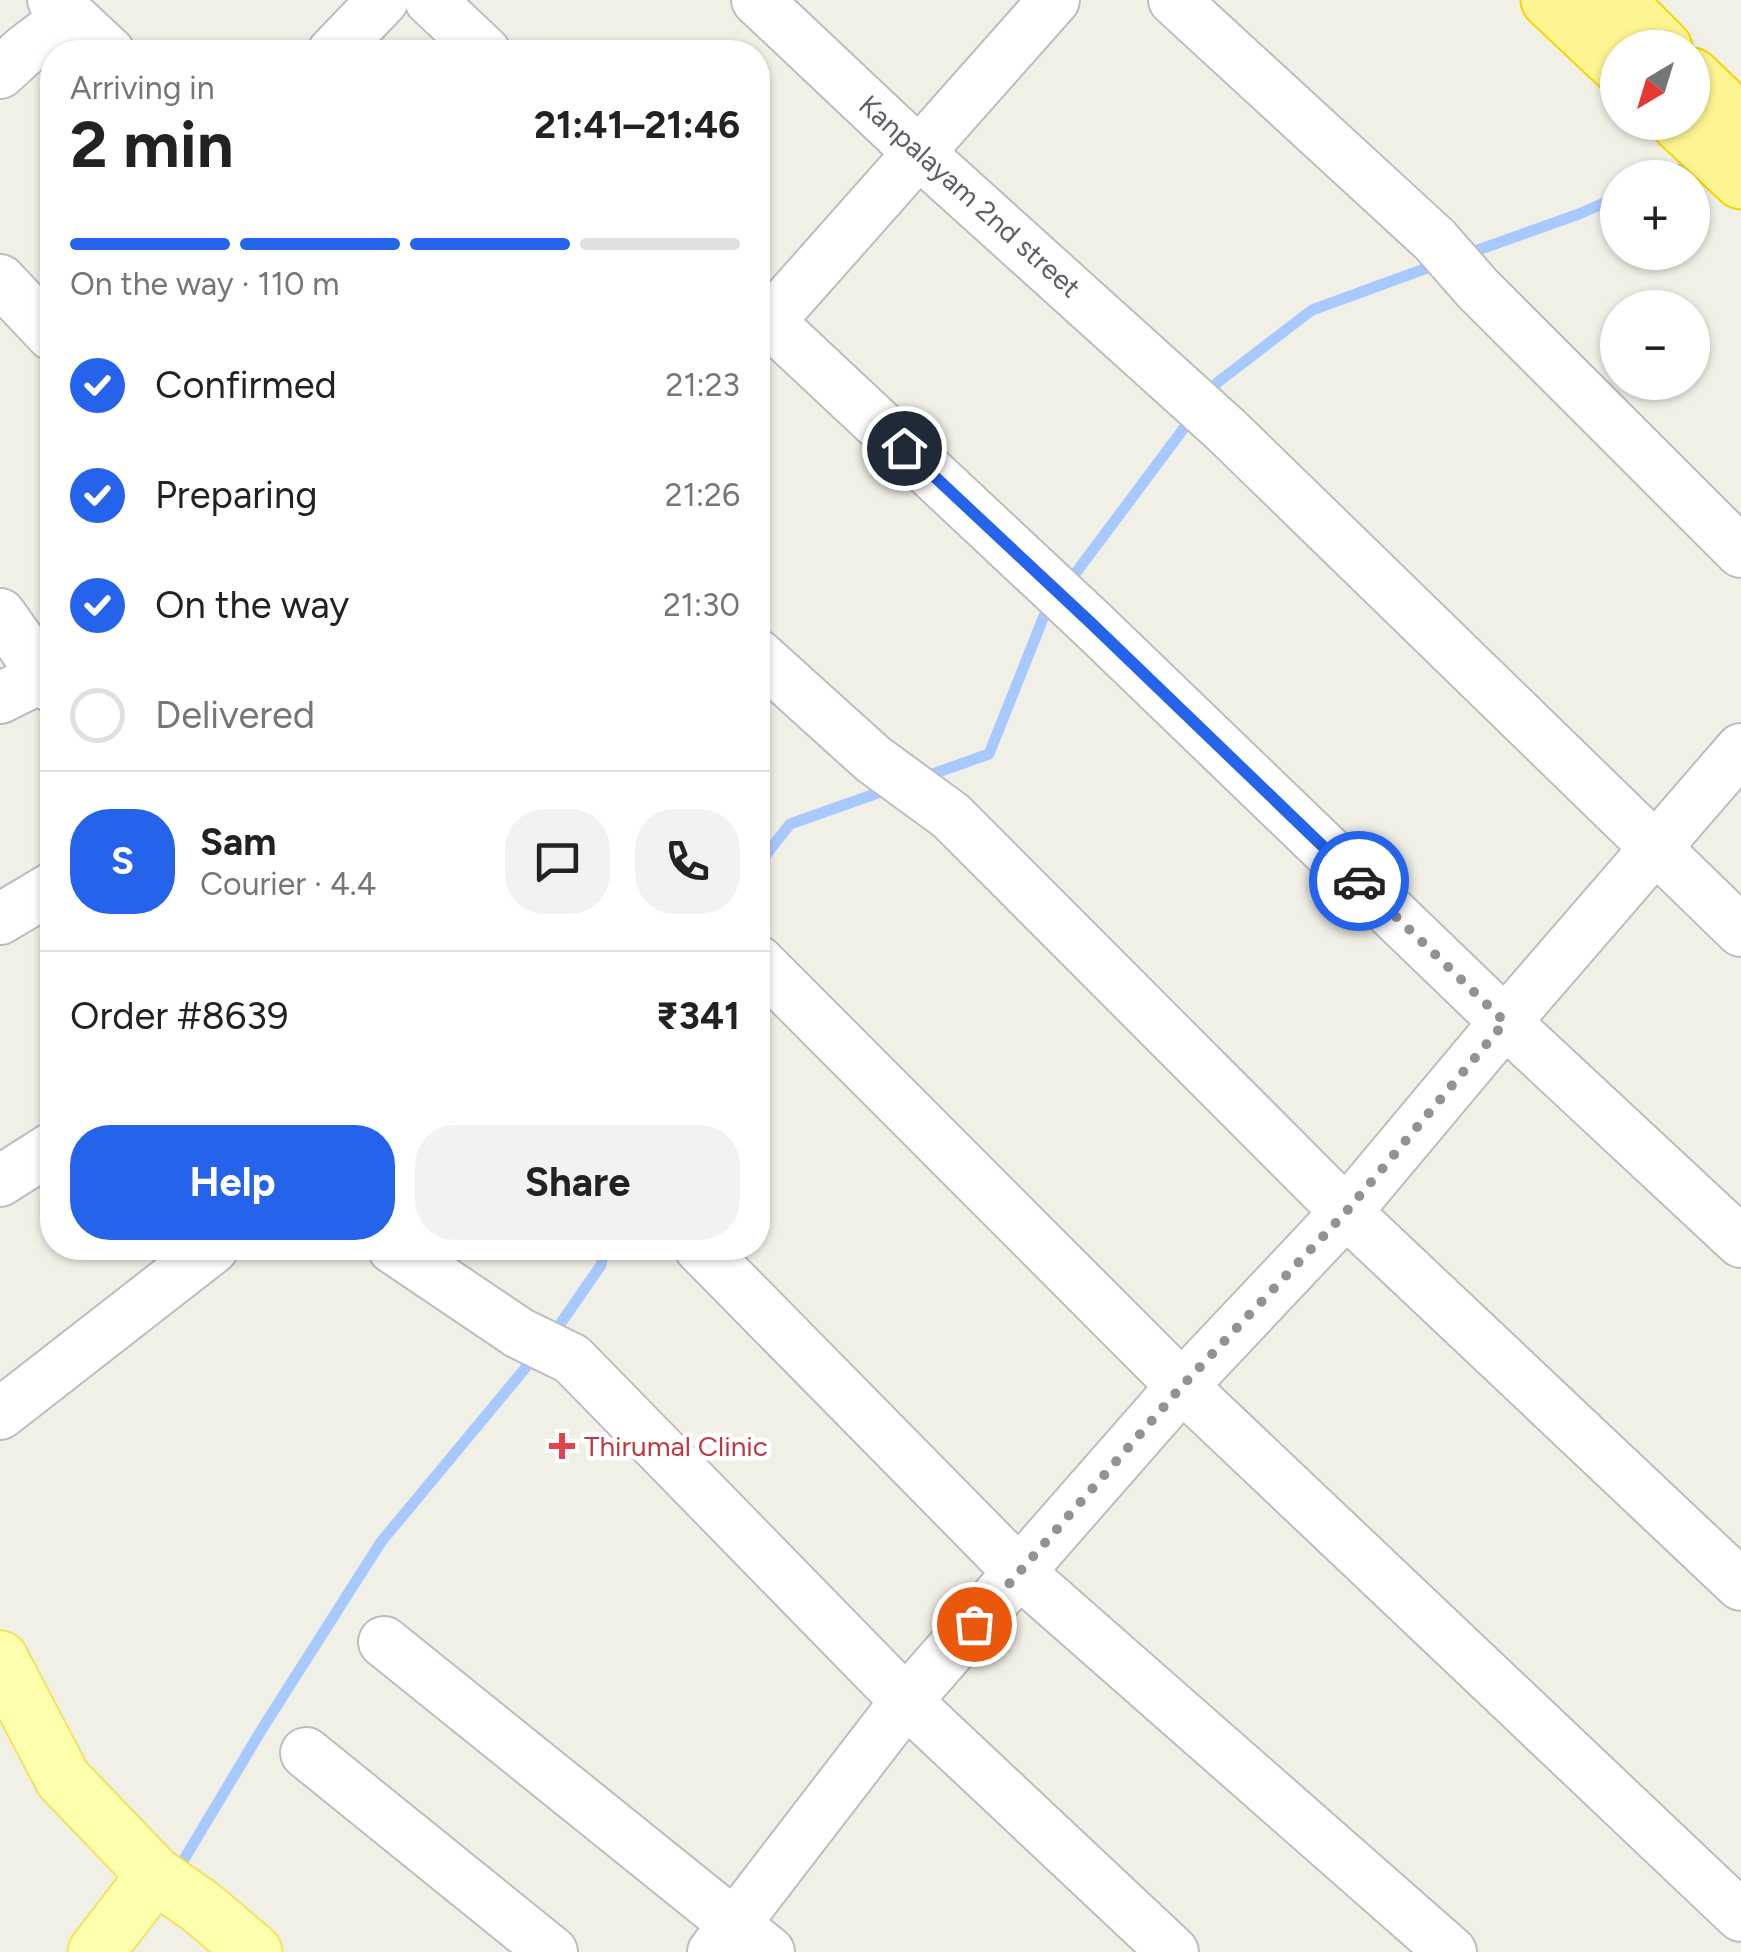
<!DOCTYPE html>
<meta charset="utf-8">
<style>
:root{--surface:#fff;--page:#f2f2f2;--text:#222;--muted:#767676;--line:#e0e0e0;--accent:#2563eb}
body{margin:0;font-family:Figtree,sans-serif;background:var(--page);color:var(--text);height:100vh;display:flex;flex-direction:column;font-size:38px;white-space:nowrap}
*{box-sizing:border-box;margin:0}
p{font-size:32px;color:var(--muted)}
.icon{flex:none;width:55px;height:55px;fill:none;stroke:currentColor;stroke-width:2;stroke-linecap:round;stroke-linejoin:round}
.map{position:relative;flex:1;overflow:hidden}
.drawer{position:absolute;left:40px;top:40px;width:730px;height:1220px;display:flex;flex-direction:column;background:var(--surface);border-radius:40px;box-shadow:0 2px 8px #0004}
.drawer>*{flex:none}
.needle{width:65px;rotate:218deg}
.buttons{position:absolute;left:1600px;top:30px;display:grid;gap:20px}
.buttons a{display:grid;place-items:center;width:110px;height:110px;border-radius:50%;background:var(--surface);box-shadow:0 2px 8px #0004;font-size:50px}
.pin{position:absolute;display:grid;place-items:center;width:85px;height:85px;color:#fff;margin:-42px;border:5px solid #fff;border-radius:50%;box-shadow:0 2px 10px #0007}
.courier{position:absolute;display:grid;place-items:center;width:100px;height:100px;margin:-50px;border:8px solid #2563eb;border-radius:50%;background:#fff;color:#222;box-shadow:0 2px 12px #0007}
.summary em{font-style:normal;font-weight:700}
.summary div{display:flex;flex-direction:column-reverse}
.summary{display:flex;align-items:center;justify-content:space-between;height:170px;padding:0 30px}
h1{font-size:65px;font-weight:700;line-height:75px}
.bar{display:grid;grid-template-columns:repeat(4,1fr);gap:15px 10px;align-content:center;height:120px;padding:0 30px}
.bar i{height:12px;border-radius:8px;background:var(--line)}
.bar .selected{background:var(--accent)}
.bar p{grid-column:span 4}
.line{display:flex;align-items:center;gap:25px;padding:0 30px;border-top:2px solid var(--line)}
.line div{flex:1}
.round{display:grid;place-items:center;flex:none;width:105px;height:105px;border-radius:40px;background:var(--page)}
ol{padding:0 30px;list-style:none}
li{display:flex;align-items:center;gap:30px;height:110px}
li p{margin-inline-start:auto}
li .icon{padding:10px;border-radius:50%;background:var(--accent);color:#fff;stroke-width:4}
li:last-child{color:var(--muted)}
li i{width:55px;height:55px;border:5px solid var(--line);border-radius:50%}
.primary-button{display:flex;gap:20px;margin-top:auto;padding:20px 30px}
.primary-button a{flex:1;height:115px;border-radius:40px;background:var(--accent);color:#fff;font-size:40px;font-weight:700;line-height:115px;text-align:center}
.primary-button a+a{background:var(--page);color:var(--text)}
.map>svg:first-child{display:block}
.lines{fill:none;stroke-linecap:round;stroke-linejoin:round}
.stream{stroke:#a8c9ff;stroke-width:11}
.minor-casing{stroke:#bbbdc2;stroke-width:54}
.major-casing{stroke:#f2e35e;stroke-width:59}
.highway-casing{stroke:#f7d600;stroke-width:59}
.minor{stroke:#fff;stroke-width:50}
.major{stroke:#feffad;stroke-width:55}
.highway{stroke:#fdf591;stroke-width:55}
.done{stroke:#919294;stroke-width:10;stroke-dasharray:0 18}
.route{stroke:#2563eb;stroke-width:12}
.health-dot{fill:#e0444e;stroke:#fff;stroke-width:4}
.labels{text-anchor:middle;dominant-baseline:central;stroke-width:9;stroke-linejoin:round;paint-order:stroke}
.street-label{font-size:28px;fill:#5e6067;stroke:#fff}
.health-label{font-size:28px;fill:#be3a42;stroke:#fff;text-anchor:start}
</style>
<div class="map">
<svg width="1741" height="1952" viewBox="0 0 1741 1952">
<rect width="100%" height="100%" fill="#f0f0e7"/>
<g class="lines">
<g class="stream">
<path d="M1662,178l37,-17"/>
<path d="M1464,255l115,-41 39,-17"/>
<path d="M1207,397l11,-15 94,-72 126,-46"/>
<path d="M1066,586l127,-170"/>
<path d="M924,777l65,-23 55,-138 8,-11"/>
<path d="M758,865l32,-41 102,-36"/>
<path d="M552,1336l49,-71 3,-17"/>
<path d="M177,1871l85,-142 119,-187 156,-188"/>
</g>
<defs>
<g id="minor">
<path d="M53,0l56,52"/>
<path d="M430,0l55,52"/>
<path d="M757,0l160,151 309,279 515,501"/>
<path d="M1174,0l261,240 42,48 264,264"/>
<path d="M333,52l50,-52"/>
<path d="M0,73l25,-23 45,-34"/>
<path d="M0,280l52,55"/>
<path d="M758,311l334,313 413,398 236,220"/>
<path d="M758,334l296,-334"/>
<path d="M0,614l52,73"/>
<path d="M758,655l115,104 78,57 395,396 395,373"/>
<path d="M0,698l44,-22"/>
<path d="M0,919l52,-31"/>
<path d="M758,961l424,425 559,530"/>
<path d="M0,1181l52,-33"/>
<path d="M393,1248l126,85 53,26 334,342 267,251"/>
<path d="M700,1248l320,325 431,379"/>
<path d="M0,1414l213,-166"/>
<path d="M384,1642l385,310"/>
<path d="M306,1753l246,199"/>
<path d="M713,1952l193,-251 276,-315 164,-174 159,-190 236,-273"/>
</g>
<g id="major">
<path d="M0,1659l63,120 92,96 46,32 53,45"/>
<path d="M96,1952l59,-77"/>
</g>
<g id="highway">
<path d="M1549,0l69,65"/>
<path d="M1616,0l48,48"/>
<path d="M1692,76l49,47"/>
<path d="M1678,122l63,59"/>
</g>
</defs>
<use href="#minor" class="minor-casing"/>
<use href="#major" class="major-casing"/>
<use href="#highway" class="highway-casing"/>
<use href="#minor" class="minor"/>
<use href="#major" class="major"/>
<use href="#highway" class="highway"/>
</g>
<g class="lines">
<path class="done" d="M974,1624l208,-238 164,-174 159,-190 -146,-141"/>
<path class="route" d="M904,448l188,176 267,257"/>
</g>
<path class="health-dot" d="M557 1431h10v10h10v10h-10v10h-10v-10h-10v-10h10z"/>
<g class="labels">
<g class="street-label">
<text transform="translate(970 196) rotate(42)">Kanpalayam 2nd street</text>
</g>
<g class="health-label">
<text x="584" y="1446">Thirumal Clinic</text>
</g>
</g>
</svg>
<div class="buttons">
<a><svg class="needle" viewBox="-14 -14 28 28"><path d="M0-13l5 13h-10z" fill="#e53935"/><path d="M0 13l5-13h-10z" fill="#767676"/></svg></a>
<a>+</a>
<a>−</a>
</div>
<div class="pin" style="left:974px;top:1624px;background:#ea580c"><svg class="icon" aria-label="bag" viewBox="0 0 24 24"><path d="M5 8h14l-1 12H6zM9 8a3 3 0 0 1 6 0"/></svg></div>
<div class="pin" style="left:904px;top:448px;background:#1f2937"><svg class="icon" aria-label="home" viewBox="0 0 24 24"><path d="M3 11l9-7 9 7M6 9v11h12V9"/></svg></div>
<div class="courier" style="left:1359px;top:881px"><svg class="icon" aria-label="car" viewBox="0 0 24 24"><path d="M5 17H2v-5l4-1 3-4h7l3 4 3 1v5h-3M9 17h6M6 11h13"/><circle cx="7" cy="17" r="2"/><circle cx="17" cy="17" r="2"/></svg></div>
<section class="drawer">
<div class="summary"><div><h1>2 min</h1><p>Arriving in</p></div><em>21:41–21:46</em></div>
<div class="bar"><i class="selected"></i><i class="selected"></i><i class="selected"></i><i></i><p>On the way · 110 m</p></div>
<ol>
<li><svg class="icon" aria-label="check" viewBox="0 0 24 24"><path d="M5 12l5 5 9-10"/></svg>Confirmed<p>21:23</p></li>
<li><svg class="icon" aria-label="check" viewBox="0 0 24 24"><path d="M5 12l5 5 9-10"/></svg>Preparing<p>21:26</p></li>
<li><svg class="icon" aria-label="check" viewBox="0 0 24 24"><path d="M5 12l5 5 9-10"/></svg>On the way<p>21:30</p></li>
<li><i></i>Delivered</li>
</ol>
<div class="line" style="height:180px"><b class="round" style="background:var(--accent);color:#fff">S</b><div><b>Sam</b><p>Courier · 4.4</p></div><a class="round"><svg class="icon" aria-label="chat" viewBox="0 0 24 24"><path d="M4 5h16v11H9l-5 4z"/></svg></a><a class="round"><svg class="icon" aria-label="phone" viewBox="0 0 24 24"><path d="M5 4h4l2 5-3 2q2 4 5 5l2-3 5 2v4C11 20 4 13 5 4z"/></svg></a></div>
<div class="line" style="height:130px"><div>Order #8639</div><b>₹341</b></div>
<div class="primary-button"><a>Help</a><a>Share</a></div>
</section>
</div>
